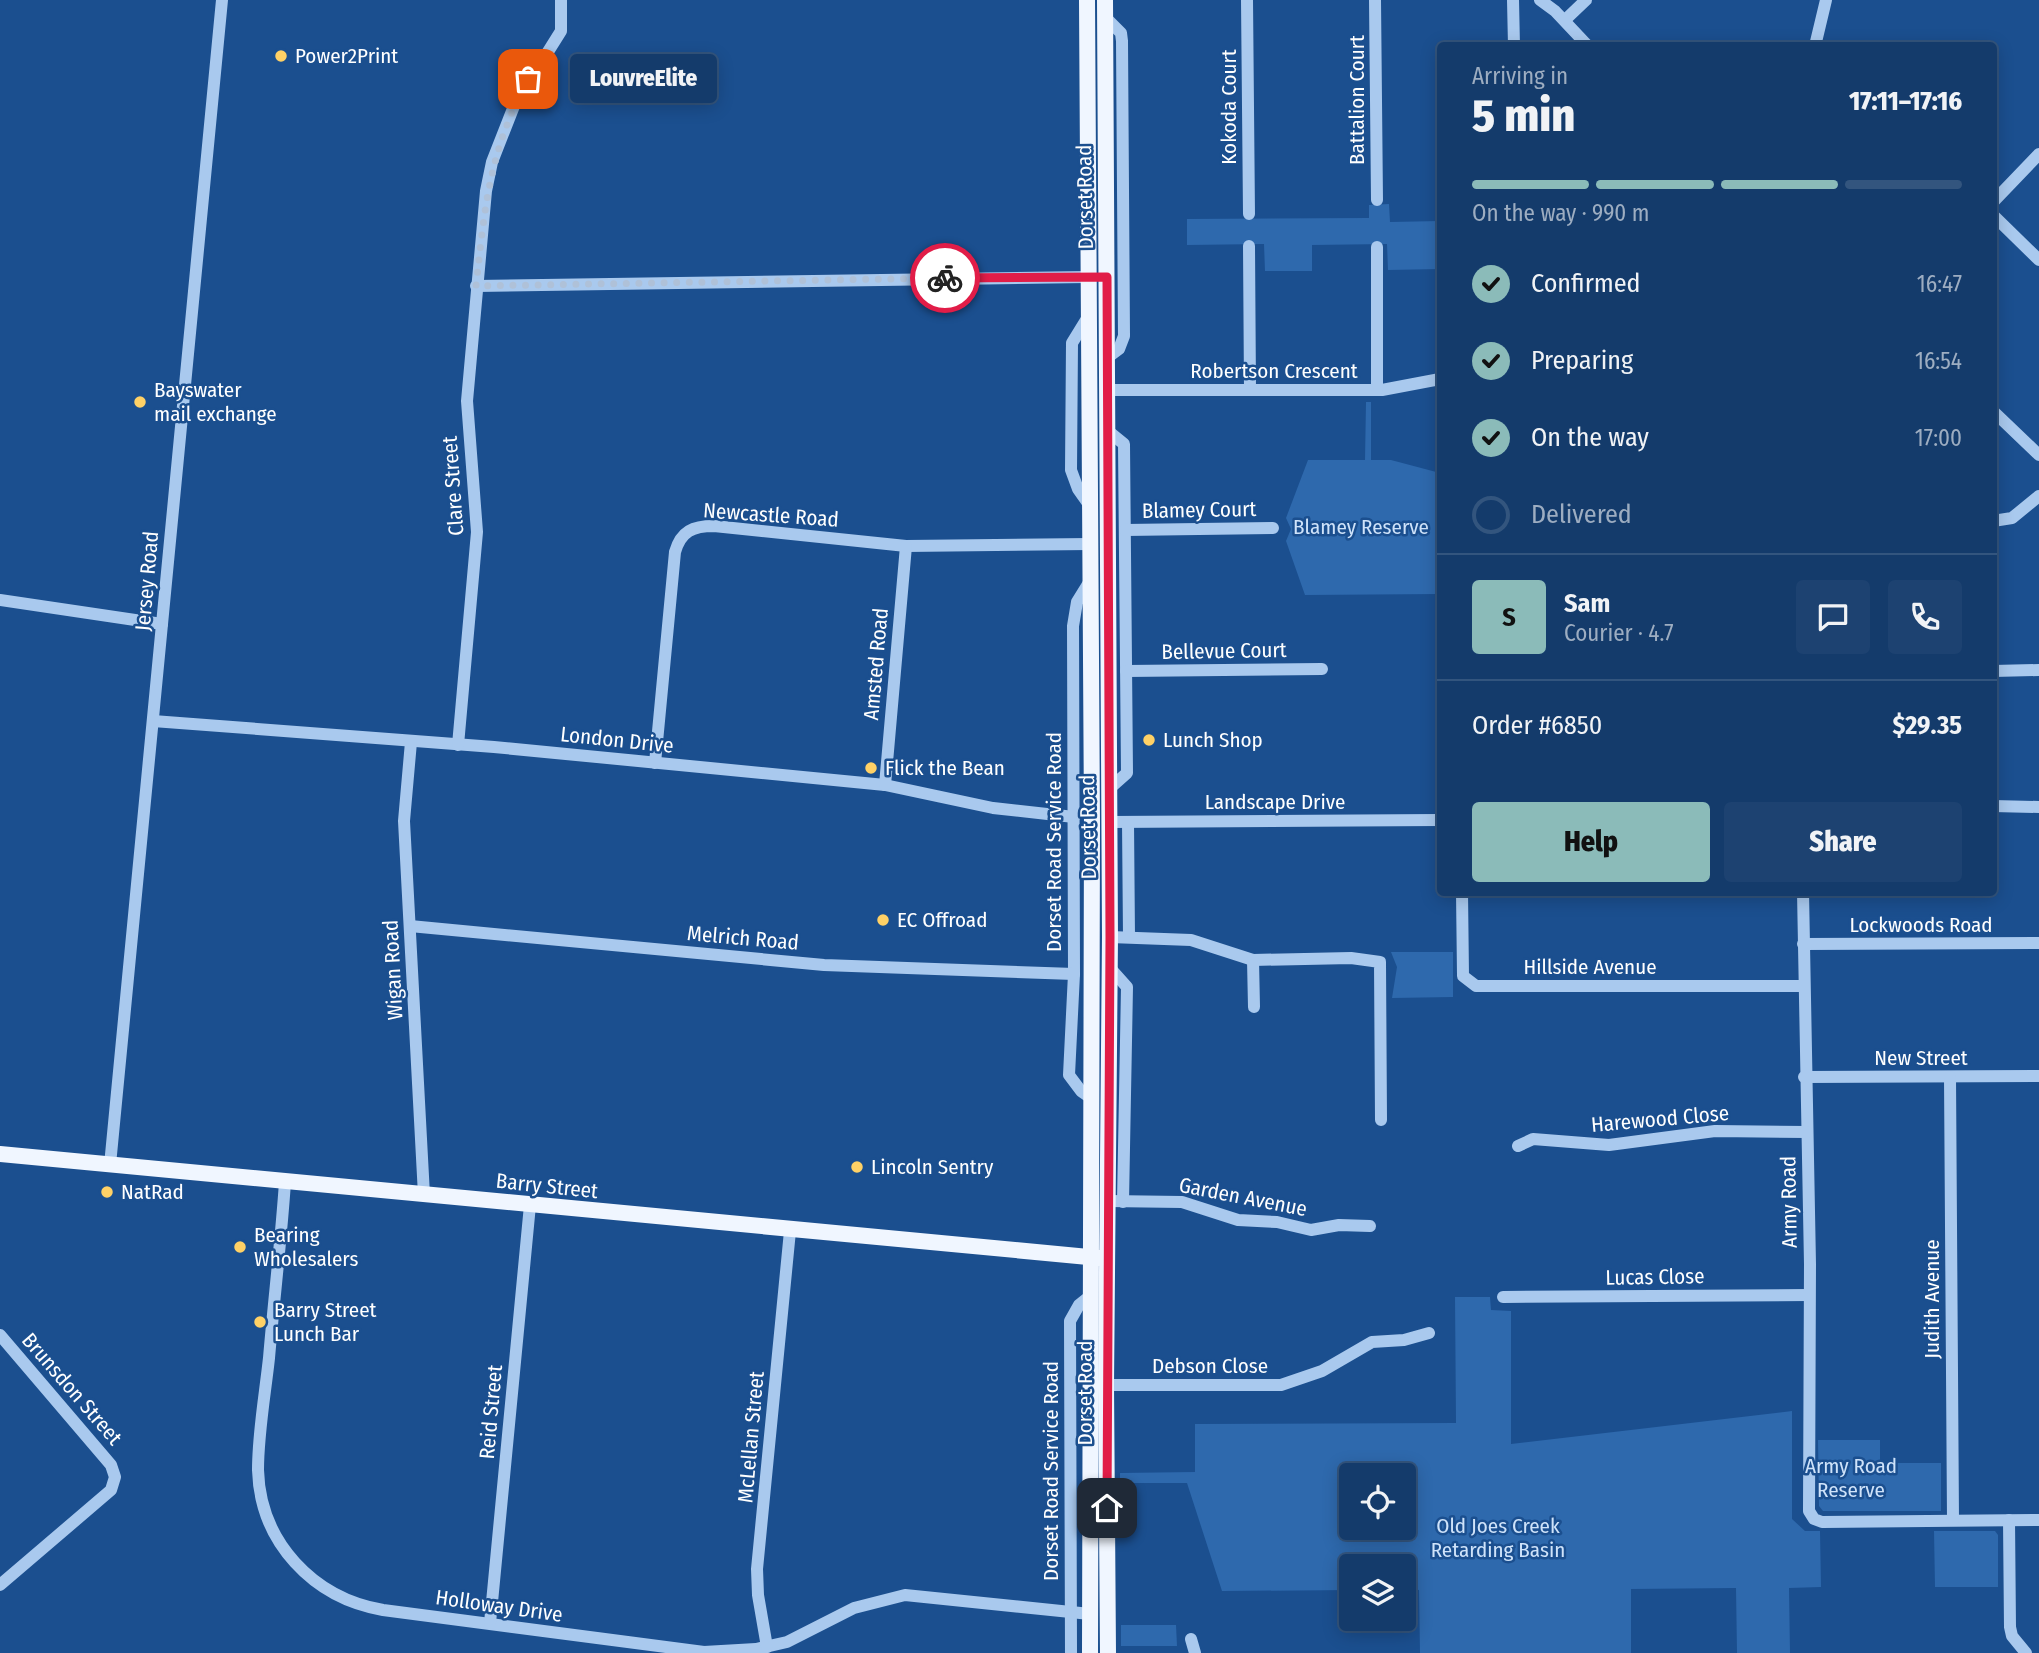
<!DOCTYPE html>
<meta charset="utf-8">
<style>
:root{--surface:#143b6b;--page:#1d4271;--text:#f1f3f6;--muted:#9dadc1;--line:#33557e;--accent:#8bbbb9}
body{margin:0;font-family:"Fira Sans Condensed",sans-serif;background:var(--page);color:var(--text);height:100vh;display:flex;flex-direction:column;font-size:26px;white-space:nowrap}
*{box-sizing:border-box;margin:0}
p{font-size:23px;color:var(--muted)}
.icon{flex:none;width:38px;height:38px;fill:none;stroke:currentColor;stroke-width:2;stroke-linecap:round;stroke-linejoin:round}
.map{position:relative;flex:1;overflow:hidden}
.panel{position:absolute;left:1437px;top:42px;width:560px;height:854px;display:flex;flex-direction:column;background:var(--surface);border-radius:7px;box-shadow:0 4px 18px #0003,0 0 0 2px var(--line)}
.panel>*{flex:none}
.buttons{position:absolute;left:1339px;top:1463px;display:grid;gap:14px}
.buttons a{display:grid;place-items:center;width:77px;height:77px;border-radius:7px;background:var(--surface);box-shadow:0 4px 18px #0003,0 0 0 2px var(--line);font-size:35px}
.pin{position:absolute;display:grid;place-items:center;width:60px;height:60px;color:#fff;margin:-30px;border-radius:14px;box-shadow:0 4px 10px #0006}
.courier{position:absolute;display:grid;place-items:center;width:70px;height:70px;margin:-35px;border:5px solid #e11d48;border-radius:50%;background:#fff;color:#222;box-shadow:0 2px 9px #0007}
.bubble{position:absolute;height:49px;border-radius:7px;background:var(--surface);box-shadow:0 4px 18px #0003,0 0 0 2px var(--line);font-size:23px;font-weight:800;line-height:49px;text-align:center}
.overview em{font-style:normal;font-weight:800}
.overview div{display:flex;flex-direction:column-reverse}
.overview{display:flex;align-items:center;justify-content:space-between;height:119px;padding:0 35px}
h1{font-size:46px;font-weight:800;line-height:52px}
.bar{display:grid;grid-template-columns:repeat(4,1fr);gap:10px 7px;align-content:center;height:84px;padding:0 35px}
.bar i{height:9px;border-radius:5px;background:var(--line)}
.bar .selected{background:var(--accent)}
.bar p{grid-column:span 4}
.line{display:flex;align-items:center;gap:18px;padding:0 35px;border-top:2px solid var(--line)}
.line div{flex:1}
.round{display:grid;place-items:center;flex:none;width:74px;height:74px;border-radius:7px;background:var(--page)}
ol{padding:0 35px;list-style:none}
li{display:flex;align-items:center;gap:21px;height:77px}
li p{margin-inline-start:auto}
li .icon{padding:7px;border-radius:50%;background:var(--accent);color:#111;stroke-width:4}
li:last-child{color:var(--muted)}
li i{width:38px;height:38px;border:4px solid var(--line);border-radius:50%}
.action{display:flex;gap:14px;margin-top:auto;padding:14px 35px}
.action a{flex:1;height:80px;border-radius:7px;background:var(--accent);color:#111;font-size:28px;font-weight:800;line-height:80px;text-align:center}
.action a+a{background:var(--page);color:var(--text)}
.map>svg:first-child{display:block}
.green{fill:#2e69ad;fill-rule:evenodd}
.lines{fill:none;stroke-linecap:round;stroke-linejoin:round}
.minor{stroke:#a9c9ee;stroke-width:12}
.major{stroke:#f0f6ff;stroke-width:16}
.done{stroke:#afc1d8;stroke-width:7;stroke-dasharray:0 12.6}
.route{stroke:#e11d48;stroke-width:9}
.poi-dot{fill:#ffd166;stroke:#1b4f8f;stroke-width:2.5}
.labels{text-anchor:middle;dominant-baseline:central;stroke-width:5;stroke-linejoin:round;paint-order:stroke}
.poi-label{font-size:21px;fill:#fff;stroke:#1b4f8f;text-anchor:start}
.street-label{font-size:21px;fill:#fff;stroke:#1b4f8f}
.park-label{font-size:21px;fill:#cfe3fa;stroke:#1b4f8f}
</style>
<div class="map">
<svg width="2039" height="1653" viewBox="0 0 2039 1653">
<rect width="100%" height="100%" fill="#1b4f8f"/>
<g class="green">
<path d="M1389,204l1,18 50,-1v48l-52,1 -1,-26 -75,1v26h-47l-1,-27 -77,1v-26l182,-1v-13z"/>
<path d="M1366,402h5v58h20l49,13v121l-135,1 -19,-54 5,-12 -5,-11 22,-58h57z"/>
<path d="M1391,952h62v45l-61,1 5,-31z"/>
<path d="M1455,1297h35l1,13 20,1v133l281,-33v108l13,12h15l1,56 -32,1 1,65h-53l-1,-65 -105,1v64h-211l-1,-63 -15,-1v-23h-53v24l-129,1 -35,-108h-67v-10l75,-1v-48l261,-1zM1351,1475h53v53h-53z"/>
<path d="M1818,1440h62v23h61v48h-118l-4,-5z"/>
<path d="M1934,1531h61l3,4v52h-63z"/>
<path d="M1121,1625h55l1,21h-56z"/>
</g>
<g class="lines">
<g class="minor">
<path d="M1247,0l2,214"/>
<path d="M1375,0l2,200"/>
<path d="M1513,0l1,46"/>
<path d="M1540,0l15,11 33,35"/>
<path d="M1105,17l16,16 1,8 2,295 -5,13 -12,9"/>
<path d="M1565,20l21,-20"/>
<path d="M1815,46l11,-46"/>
<path d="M1993,202l46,-48"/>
<path d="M1993,215l46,45"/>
<path d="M1249,246l1,144"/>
<path d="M476,286l612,-9"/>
<path d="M1088,317l-16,26 -1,127 7,19 12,17"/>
<path d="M1107,390h275l58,-11"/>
<path d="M1377,390v-143"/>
<path d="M1993,411l46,44"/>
<path d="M1108,431l16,13 3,329 -18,16"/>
<path d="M1993,521l19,-3 27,-22"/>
<path d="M1125,530l148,-2"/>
<path d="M1090,581l-13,21 -4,24 1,348 -5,101 12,16 10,7"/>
<path d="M0,600l162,24"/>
<path d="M1126,671l196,-2"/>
<path d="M1993,671l46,-1"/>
<path d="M153,721l341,26 391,38 108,23 81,9"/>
<path d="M411,742l-7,79 20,374"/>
<path d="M458,745l19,-213 -10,-131 19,-210 6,-29 22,-56 47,-75v-31"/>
<path d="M655,763l20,-211c6,-21 18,-26 39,-26l192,20 184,-2"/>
<path d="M885,785l21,-239"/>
<path d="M1993,806l46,1"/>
<path d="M1110,822l330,-2"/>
<path d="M1128,822l1,115"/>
<path d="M1462,892l1,84 13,10h328"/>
<path d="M1803,892l7,372 -1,247 5,8 8,3 217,-2"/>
<path d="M410,926l414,39 250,9"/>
<path d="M1110,937l81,3 62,20 98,-2 29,4 1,158"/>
<path d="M1803,944l236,-1"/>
<path d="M1253,960l1,47"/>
<path d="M1110,968l17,19 -4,215"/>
<path d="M1804,1077l235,-1"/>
<path d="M1950,1077l3,443"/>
<path d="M1518,1146l15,-7 76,6 106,-14 92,1"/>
<path d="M110,1165l112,-1165"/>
<path d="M285,1182c-4,59 -11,117 -16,176 -4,37 -11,75 -11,112 2,72 55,128 125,140l321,42 52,-3 31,-7 67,-34 51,-13 185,19"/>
<path d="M1108,1201l74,1 56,18 39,2 34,8 28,-5 31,1"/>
<path d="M1503,1297l306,-2"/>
<path d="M0,1335l111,130 4,12 -4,13 -111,95"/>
<path d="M1106,1385h175l41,-14 50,-29 32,-2 25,-7"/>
<path d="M2009,1520l1,107 2,9 14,17"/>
<path d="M490,1623l40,-418"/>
<path d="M1191,1639l4,14"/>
<path d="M767,1647l-9,-52 -1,-26 33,-338"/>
<path d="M1071,1653l-1,-332 9,-16 10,-8"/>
</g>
<g class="major">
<path d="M1087,0l5,823 -2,830"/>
<path d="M1105,0l5,937 -4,448 2,268"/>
<path d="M0,1154l1099,104"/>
</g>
</g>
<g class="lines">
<path class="done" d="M528,79c-39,73 -43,127 -52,207l469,-8"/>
<path class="route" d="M945,278l162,-1 3,660 -3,571"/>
</g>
<g class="poi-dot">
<circle cx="281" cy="56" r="7"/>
<circle cx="140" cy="402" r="7"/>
<circle cx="1149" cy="740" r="7"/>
<circle cx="871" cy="768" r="7"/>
<circle cx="883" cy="920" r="7"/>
<circle cx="857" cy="1167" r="7"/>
<circle cx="107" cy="1192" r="7"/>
<circle cx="240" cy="1247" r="7"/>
<circle cx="260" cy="1322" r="7"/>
</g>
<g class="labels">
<g class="poi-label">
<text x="295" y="56">Power2Print</text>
<text x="154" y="390">Bayswater<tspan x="154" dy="24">mail exchange</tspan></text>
<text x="1163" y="740">Lunch Shop</text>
<text x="885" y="768">Flick the Bean</text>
<text x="897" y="920">EC Offroad</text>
<text x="871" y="1167">Lincoln Sentry</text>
<text x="121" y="1192">NatRad</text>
<text x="254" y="1235">Bearing<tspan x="254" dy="24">Wholesalers</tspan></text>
<text x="274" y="1310">Barry Street<tspan x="274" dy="24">Lunch Bar</tspan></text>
</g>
<g class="street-label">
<text transform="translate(1357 100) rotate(-90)">Battalion Court</text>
<text transform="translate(1229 107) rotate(-90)">Kokoda Court</text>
<text transform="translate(1085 197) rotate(-91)">Dorset Road</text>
<text x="1274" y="371">Robertson Crescent</text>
<text transform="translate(453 486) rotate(-94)">Clare Street</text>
<text transform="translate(1199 510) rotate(-1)">Blamey Court</text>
<text transform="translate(771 515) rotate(4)">Newcastle Road</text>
<text transform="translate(147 581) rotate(-85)">Jersey Road</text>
<text transform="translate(1224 651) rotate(-1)">Bellevue Court</text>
<text transform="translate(876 664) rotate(-85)">Amsted Road</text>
<text transform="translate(617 740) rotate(6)">London Drive</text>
<text x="1275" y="802">Landscape Drive</text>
<text transform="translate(1088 827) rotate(-91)">Dorset Road</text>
<text transform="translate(1054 842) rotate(-90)">Dorset Road Service Road</text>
<text x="1921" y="925">Lockwoods Road</text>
<text transform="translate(743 938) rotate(5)">Melrich Road</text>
<text x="1590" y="967">Hillside Avenue</text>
<text transform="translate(393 970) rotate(-93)">Wigan Road</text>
<text x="1921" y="1058">New Street</text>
<text transform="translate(1660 1119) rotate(-5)">Harewood Close</text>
<text transform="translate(547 1186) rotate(6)">Barry Street</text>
<text transform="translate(1243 1197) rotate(11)">Garden Avenue</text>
<text transform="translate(1789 1202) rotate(-91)">Army Road</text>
<text transform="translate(1655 1277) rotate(-1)">Lucas Close</text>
<text transform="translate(1932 1299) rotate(-90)">Judith Avenue</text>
<text x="1210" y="1366">Debson Close</text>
<text transform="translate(72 1389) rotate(49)">Brunsdon Street</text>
<text transform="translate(1085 1393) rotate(-90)">Dorset Road</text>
<text transform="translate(491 1412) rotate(-85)">Reid Street</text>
<text transform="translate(751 1437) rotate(-85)">McLellan Street</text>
<text transform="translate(1051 1471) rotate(-90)">Dorset Road Service Road</text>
<text transform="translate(499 1606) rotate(8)">Holloway Drive</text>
</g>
<g class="park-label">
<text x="1361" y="527">Blamey Reserve</text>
<text x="1851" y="1466">Army Road<tspan x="1851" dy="24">Reserve</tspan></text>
<text x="1498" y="1526">Old Joes Creek<tspan x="1498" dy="24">Retarding Basin</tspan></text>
</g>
</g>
</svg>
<div class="buttons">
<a><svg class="icon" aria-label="locate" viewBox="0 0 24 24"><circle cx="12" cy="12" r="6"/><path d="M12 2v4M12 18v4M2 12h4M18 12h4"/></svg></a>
<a><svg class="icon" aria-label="layers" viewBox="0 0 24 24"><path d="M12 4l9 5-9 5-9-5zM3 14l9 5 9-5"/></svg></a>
</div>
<div class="pin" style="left:528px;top:79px;background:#ea580c"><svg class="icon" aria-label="bag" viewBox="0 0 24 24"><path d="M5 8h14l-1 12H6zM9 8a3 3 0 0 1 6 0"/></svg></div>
<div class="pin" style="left:1107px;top:1508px;background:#1f2937"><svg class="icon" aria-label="home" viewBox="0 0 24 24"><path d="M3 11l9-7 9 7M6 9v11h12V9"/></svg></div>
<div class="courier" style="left:945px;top:278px"><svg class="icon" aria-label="bike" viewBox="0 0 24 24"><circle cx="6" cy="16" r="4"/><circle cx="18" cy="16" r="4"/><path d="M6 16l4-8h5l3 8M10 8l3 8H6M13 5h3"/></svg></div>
<div class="bubble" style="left:570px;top:54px;width:147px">LouvreElite</div>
<section class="panel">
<div class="overview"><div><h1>5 min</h1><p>Arriving in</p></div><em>17:11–17:16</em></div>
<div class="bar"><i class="selected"></i><i class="selected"></i><i class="selected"></i><i></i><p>On the way · 990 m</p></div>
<ol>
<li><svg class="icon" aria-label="check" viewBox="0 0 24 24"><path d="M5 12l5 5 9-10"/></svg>Confirmed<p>16:47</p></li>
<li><svg class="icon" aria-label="check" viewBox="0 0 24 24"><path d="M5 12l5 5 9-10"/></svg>Preparing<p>16:54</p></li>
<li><svg class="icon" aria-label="check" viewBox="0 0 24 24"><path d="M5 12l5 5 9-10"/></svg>On the way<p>17:00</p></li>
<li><i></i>Delivered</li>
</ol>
<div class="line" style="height:126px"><b class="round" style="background:var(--accent);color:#111">S</b><div><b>Sam</b><p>Courier · 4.7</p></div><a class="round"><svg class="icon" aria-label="chat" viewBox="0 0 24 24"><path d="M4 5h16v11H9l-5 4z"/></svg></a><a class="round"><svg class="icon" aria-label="phone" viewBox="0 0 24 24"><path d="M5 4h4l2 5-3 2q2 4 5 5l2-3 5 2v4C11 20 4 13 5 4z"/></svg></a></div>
<div class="line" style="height:91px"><div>Order #6850</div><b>$29.35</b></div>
<div class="action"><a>Help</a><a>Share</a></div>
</section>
</div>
